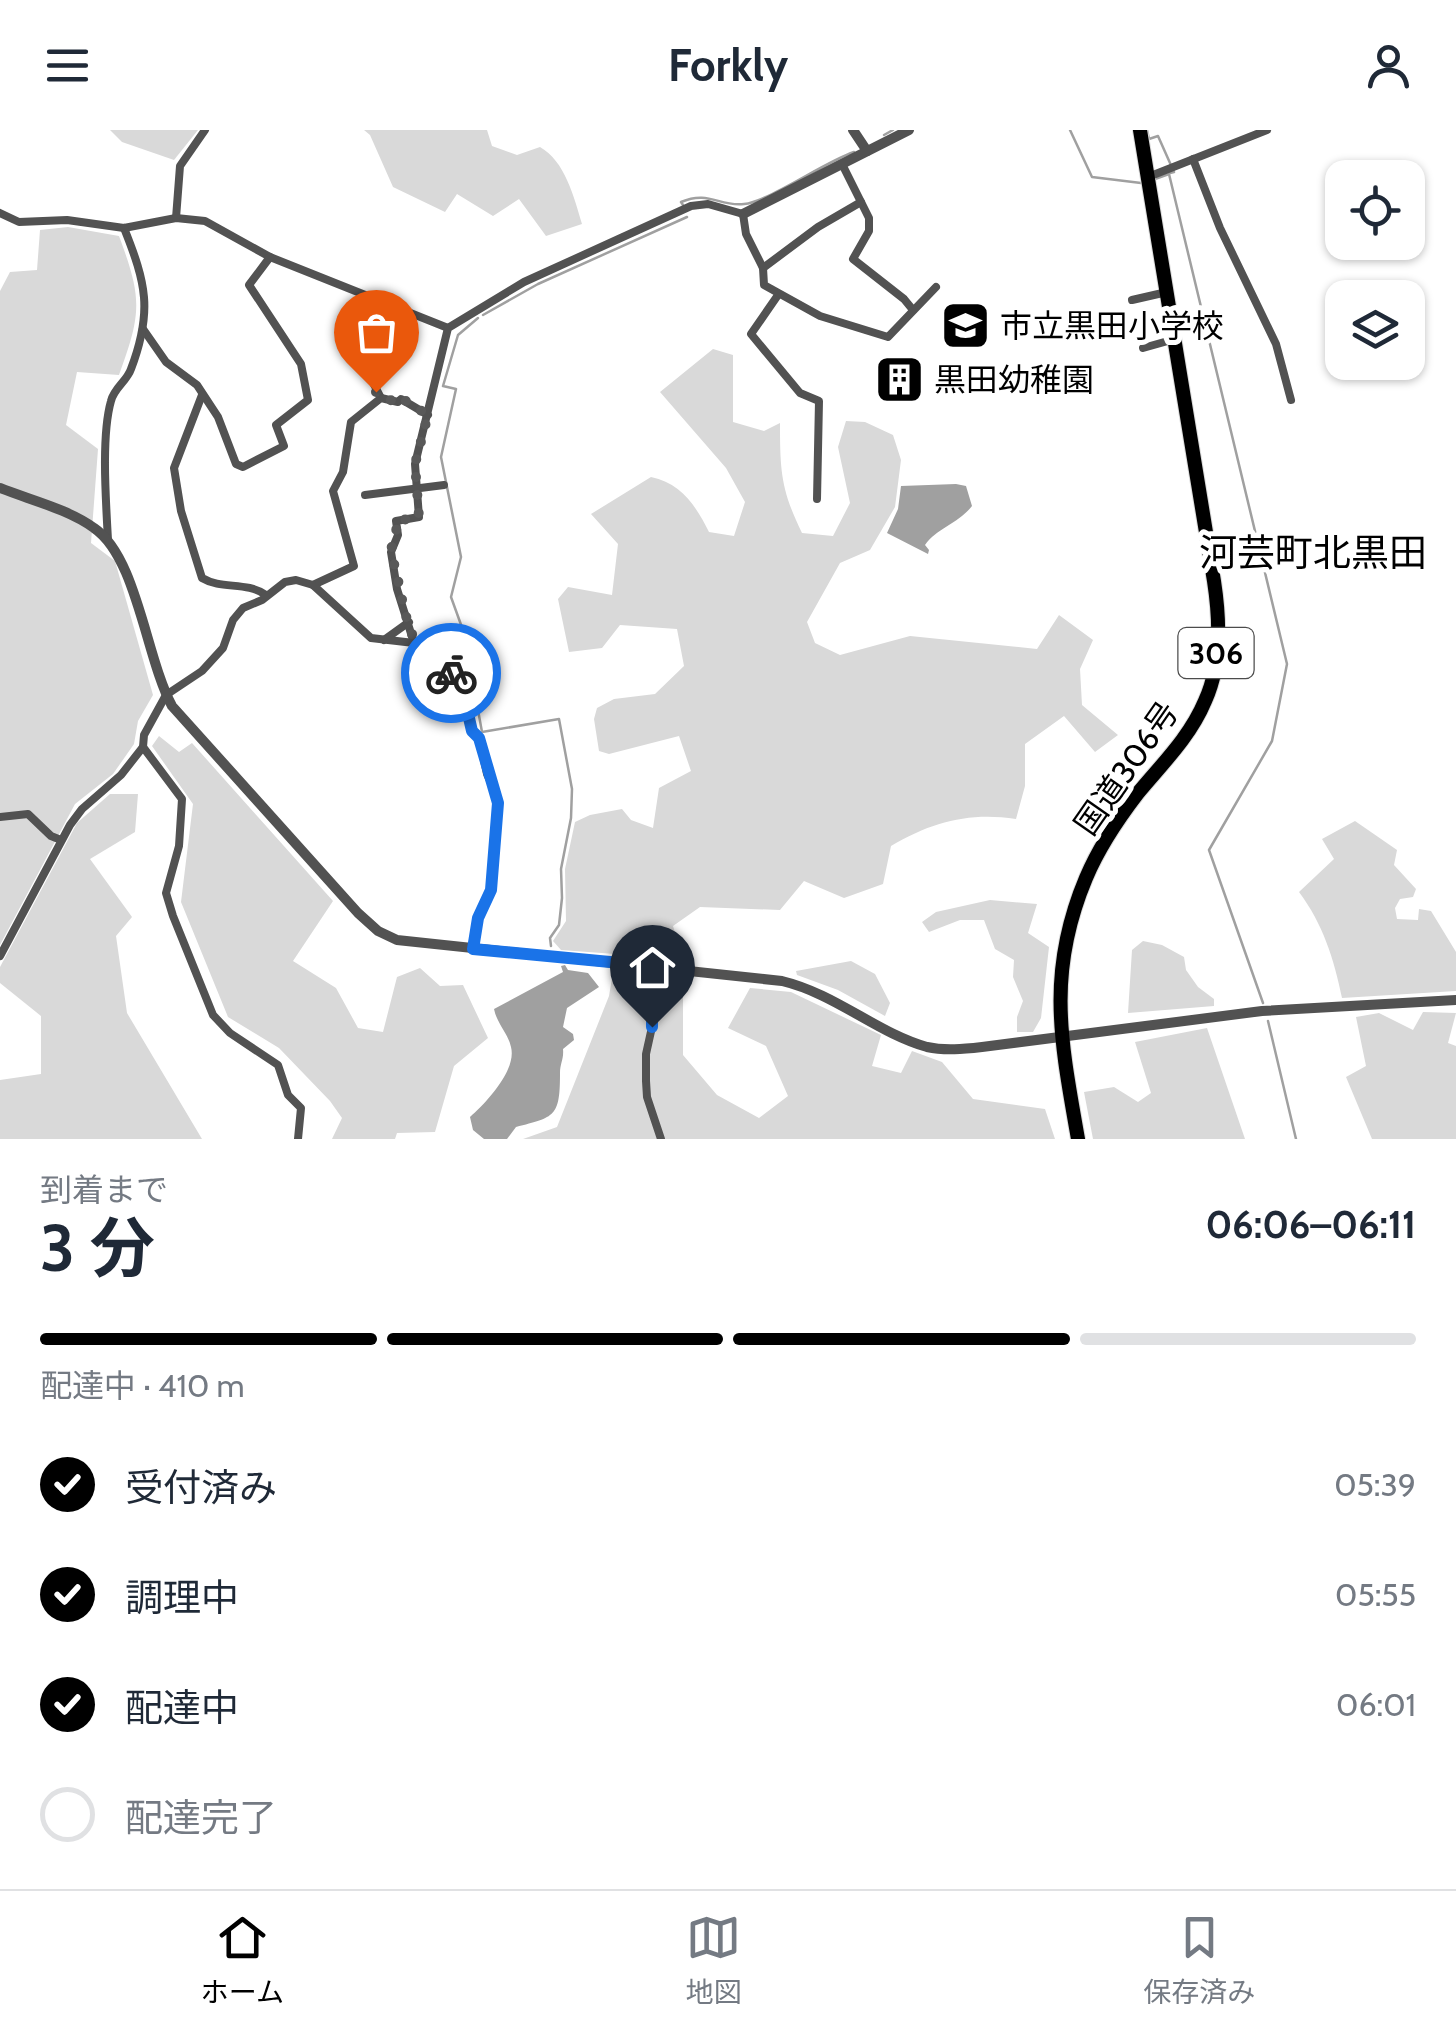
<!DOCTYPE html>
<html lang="ja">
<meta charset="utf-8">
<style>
:root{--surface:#fff;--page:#f2f2f3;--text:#1f2937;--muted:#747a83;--line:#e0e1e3;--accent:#000}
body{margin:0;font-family:Cabin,"Noto Sans JP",sans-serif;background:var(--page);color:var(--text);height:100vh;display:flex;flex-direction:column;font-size:38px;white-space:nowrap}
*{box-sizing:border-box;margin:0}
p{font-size:32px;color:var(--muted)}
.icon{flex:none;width:55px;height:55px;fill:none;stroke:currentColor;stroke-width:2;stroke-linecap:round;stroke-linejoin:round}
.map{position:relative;height:1009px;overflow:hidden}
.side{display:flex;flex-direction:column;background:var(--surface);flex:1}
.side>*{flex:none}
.tools{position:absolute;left:1325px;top:30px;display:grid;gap:20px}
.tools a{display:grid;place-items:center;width:100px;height:100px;border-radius:20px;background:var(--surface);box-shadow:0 2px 8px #0004;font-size:50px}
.pin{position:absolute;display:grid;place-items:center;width:85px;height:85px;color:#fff;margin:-102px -42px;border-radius:50% 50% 50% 0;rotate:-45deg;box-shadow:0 0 10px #0007}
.pin .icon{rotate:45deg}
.courier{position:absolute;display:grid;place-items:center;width:100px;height:100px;margin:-50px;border:8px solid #1a73e8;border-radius:50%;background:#fff;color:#222;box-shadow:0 2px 12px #0007}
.headline em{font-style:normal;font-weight:700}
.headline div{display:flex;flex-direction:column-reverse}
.headline{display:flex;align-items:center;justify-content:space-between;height:170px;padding:0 40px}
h1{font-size:65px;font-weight:700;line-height:75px}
.bar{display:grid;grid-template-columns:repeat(4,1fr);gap:15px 10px;align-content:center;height:120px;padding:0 40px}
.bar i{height:12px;border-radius:8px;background:var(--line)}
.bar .selected{background:var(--accent)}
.bar p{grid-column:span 4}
ol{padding:0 40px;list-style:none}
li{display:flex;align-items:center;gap:30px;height:110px}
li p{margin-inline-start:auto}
li .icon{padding:10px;border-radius:50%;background:var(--accent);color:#fff;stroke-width:4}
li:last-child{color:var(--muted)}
li i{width:55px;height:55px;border:5px solid var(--line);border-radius:50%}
header{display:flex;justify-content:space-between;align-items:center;height:130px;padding:0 40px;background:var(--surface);font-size:45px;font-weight:700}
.tabs{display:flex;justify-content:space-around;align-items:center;height:140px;border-top:2px solid var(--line);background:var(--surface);font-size:28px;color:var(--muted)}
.tabs a{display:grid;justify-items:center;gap:5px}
.tabs .selected{color:var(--accent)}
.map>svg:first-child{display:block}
.green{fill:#d9d9d9}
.water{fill:#a0a0a0}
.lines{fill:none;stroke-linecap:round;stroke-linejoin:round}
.stream{stroke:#a0a0a0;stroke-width:2.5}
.trunk-casing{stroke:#dbdbdb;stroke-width:16}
.minor{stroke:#525252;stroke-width:8}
.tertiary{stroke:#525252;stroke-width:10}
.trunk{stroke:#000;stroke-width:14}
.done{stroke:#595959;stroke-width:10;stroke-dasharray:0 18}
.route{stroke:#1a73e8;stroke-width:12}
.labels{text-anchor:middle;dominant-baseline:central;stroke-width:10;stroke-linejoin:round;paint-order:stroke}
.shield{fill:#fff;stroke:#4c4c4c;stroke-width:2.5}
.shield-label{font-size:30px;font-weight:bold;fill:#000}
.poi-label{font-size:32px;fill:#000;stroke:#fff;text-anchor:start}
.street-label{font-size:32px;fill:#000;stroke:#fff}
.quarter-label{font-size:38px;fill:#000;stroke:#fff}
</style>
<header><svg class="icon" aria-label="menu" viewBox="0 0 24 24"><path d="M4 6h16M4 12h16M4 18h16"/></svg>Forkly<svg class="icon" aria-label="person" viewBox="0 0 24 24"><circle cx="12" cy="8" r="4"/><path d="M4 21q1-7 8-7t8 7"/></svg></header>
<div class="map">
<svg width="1456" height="1009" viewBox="0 0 1456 1009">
<rect width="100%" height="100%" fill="#fff"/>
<g class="green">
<path d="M110,0h88l-24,30 -52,-18z"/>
<path d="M364,0h123l5,16 25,9 23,-8c25,14 34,50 42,77l-36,12 -27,-37 -26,17 -36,-22 -12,18 -52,-25 -23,-52z"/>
<path d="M68,97l51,9c23,62 23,76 0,139l-42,-3 -11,53 32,24 -7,94 24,18 38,134 -15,26 -4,23 -21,30 -38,30 -75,141v-654l10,-19 27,-2 3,-40z"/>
<path d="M713,219l20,6v67l31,9 16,-8c0,48 1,67 22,110l31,3 17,-33 -12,-56 8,-26 19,1 28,13 8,25 -6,47 -25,43 -30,13 -33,59 8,21 25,12 70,-19 127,13 22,-34 34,25 -13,29 2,36 36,30 -23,17 -31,-36 -39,28v42l-9,33c-47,-7 -84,3 -125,27l-8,38 -39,14 -40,-17 -24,29 -80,-3 -27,19 10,33 -122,-9 -8,-9 13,-20 -1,-52 10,-47 15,-7 32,-6 9,11 22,8 6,-40 32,-17 -12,-35 -70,18 -10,-3 -5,-32 3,-11 17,-9 41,-5 29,-28 -7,-37 -57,-4 -18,23 -33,4 -11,-53 10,-12 44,8 6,-51 -27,-30 60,-37c30,6 45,29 58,55l25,4 11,-34 -19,-34 -66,-76z"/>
<path d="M159,606l20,16 13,-9 141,158 -40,60 43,27 22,40 25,4 14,-55 23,-9 20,18 23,-1 25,53 -34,28 -19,66 -38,1 -2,6h-63l10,-21 -12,-17 -51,-53 -51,-31 -47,-115 12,-98 -41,-58z"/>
<path d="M110,664h28l-3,38 -45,27 42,58 -16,19 11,77 75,126h-202v-59l41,-6v-58l-41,-33v-16l77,-144z"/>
<path d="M1355,691l42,29 -3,15 22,24 -3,8 -13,2 -5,9 2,11 21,1 1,-11 12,2 25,41v39l-114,7c-8,-39 -19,-74 -43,-106l35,-33 -12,-20z"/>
<path d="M990,770l47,4 -9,29 21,14 -8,71 -8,14h-16v-15l6,-16 -10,-24 1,-17 -19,-11 -11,-29h-24l-31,12 -7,-10 14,-10z"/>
<path d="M1143,811l19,4 22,12 2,13 12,17 16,12v7l-86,7 4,-63z"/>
<path d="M851,831l24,13 15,29 -5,13 -47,-26 -41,-15 -1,-4z"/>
<path d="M613,842l70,10v73l34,40 42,23 29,-22 -22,-50 -38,-18 22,-40 41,4 90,43 -9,31 29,7 11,-22 30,11 31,37 72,10 10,30h-532l34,-12 52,-131z"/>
<path d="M1423,882l33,1 -8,30 8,3v93h-84l-26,-62 20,-11 -10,-49 23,-4 34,17z"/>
<path d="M1207,898l38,111h-152l-9,-47 30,-5 24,15 13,-9 -16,-51z"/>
</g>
<g class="water">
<path d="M956,354l10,2 6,20c-13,17 -35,22 -47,39l4,5 -1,4 -41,-21 11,-24 3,-23z"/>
<path d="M565,835l3,5 20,3 11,14 -32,21 -4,19 10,7 1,6 -11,9c1,10 -3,14 -3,24 0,44 -5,44 -44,54l-9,12h-23l-11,-9 -3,-13c16,-14 47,-47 41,-70 -3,-14 -14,-23 -17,-38l69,-37 -2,-6z"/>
</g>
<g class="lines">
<g class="stream">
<path d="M1070,0l22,47 49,6"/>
<path d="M1147,0l2,9 9,-3 16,36 -4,1"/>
<path d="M884,5l9,-5"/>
<path d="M1155,49l14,-5 118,490 -15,77 -63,109 54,153"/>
<path d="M683,75l-2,-3c28,-12 38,5 63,2 26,-3 80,-42 110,-52"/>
<path d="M483,185l55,-31 149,-67"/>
<path d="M478,188l-20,17 -15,51 13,3 -15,68 20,100 -10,40 13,36 18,99 77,-13 13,70 -1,29 -10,51 1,29 -3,27 -9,13 1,8"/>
<path d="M1268,891l28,118"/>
</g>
<defs>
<path id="trunk" d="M1078,1009c-17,-97 -32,-166 8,-261 13,-31 32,-59 52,-85 24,-29 52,-56 67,-92 17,-37 15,-81 9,-120l-74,-451"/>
</defs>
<use href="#trunk" class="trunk-casing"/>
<g class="minor">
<path d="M1193,29l27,69 56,116 15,56"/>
<path d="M843,36l26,52v13l-16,28 51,40 9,11"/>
<path d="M1148,47l119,-47"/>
<path d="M0,83l19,9 48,-2 57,8 52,-10 29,3 65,36 178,71"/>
<path d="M176,88l4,-52 25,-36"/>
<path d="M763,138l55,-41 43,-25"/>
<path d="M778,165l-27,39 49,59 19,8 -2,98"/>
<path d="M380,170l-19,35 16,16 -10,20 14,27"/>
<path d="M1132,170l35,-8"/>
<path d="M143,199l23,33 31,23 21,32 18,47 7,3 41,-21 -8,-21 32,-25 -7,-36 -52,-79 21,-28"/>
<path d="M1143,218l32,-9"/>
<path d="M202,265l-28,73 7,43 21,67c20,12 44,3 64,17"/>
<path d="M365,365l79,-10"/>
<path d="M108,410c-2,-38 -7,-104 3,-139 3,-13 16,-20 20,-32 22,-58 15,-86 -7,-141"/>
<path d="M313,455l41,-19 -21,-75 10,-19 8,-50 30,-24 17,4 3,-3 27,16"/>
<path d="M384,510l25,-18"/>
<path d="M143,617l39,52 -3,47 -13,47 7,23 40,99 17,18 48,32 10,30 13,13 -3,31"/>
<path d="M0,687l28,-3 23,22 10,4"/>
<path d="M473,819l5,-31 13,-28 7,-92 -11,-24 -8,-36 -7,-7 -13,-56 -22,-6 -23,-26 -17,-54 -6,-37 7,-17 -2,-14 23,-4 -4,-53 33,-136 76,-46 167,-76 17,-2 35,10 3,20 17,34 1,17 56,31 68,21 48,-50"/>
<path d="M0,826l70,-131 12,-16 39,-34 22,-28 1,-12 22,-40 36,-24 21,-23 10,-28 10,-12 19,-8 23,-18 11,-2 17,5 58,53 43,5"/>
<path d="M652,836v61l-6,27v27l1,16 14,42"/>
</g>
<g class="tertiary">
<path d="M853,0l14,21"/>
<path d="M743,84l166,-84"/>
<path d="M0,358c30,12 68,21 94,40 43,29 52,130 78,178l186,207 20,18 19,9 385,41c54,13 95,52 145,66 18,4 37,2 55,0l280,-36 194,-11"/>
</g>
<use href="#trunk" class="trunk"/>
</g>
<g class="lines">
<path class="done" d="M376,262l5,6 17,4 3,-4 27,17 -13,49 4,53 -23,4c2,15 -4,18 -5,31 -1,5 3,10 4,15 9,35 13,96 56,106"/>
<path class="route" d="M451,543l8,2 13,56 7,7 19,65 -7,87 -13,28 -5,31 179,17v61"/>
</g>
<defs>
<symbol id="school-square" viewBox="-11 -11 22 22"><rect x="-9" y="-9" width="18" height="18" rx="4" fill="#000" stroke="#fff"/><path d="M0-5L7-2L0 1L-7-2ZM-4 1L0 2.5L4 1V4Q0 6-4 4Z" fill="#fff"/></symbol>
<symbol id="building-square" viewBox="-11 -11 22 22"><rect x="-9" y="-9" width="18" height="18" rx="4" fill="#000" stroke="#fff"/><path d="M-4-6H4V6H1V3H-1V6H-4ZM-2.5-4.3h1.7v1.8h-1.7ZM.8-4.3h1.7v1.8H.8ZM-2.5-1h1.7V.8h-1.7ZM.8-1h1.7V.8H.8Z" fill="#fff"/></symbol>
</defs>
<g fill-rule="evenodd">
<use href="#school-square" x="938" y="168" width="55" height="55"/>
<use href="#building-square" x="872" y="222" width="55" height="55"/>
</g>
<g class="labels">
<rect class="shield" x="1178.5" y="498" width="75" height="50" rx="8"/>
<g class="shield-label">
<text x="1216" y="523">306</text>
</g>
<g class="poi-label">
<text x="1000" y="195">市立黒田小学校</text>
<text x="934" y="249">黒田幼稚園</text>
</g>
<g class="street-label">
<text transform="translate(1126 638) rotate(-55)">国道306号</text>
</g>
<g class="quarter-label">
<text x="1313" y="422">河芸町北黒田</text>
</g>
</g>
</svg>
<div class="tools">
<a><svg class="icon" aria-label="locate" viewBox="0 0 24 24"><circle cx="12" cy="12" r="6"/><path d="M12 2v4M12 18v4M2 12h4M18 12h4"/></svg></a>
<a><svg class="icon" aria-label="layers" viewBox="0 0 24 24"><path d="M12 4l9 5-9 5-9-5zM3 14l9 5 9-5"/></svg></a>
</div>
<div class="pin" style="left:376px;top:262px;background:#ea580c"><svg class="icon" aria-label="bag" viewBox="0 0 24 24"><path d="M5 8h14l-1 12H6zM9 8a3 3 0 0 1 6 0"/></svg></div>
<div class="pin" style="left:652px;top:897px;background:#1f2937"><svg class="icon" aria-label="home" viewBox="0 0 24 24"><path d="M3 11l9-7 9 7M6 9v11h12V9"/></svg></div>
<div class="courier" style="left:451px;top:543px"><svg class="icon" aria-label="bike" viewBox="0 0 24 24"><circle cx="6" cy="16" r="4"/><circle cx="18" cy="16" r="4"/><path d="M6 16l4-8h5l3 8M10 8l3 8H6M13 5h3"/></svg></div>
</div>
<section class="side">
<div class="headline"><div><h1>3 分</h1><p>到着まで</p></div><em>06:06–06:11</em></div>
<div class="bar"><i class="selected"></i><i class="selected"></i><i class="selected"></i><i></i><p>配達中 · 410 m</p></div>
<ol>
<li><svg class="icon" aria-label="check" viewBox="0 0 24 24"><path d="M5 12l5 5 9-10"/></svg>受付済み<p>05:39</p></li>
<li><svg class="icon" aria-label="check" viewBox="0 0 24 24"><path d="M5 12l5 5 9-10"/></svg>調理中<p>05:55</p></li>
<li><svg class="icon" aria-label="check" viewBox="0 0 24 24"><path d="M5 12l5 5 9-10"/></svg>配達中<p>06:01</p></li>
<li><i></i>配達完了</li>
</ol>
</section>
<nav class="tabs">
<a class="selected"><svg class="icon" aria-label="home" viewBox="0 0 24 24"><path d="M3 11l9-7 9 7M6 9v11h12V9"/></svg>ホーム</a>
<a><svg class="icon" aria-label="map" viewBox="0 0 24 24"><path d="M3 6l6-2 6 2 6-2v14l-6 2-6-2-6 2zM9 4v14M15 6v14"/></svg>地図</a>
<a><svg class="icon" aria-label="saved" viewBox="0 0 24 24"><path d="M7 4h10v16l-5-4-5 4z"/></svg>保存済み</a>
</nav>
